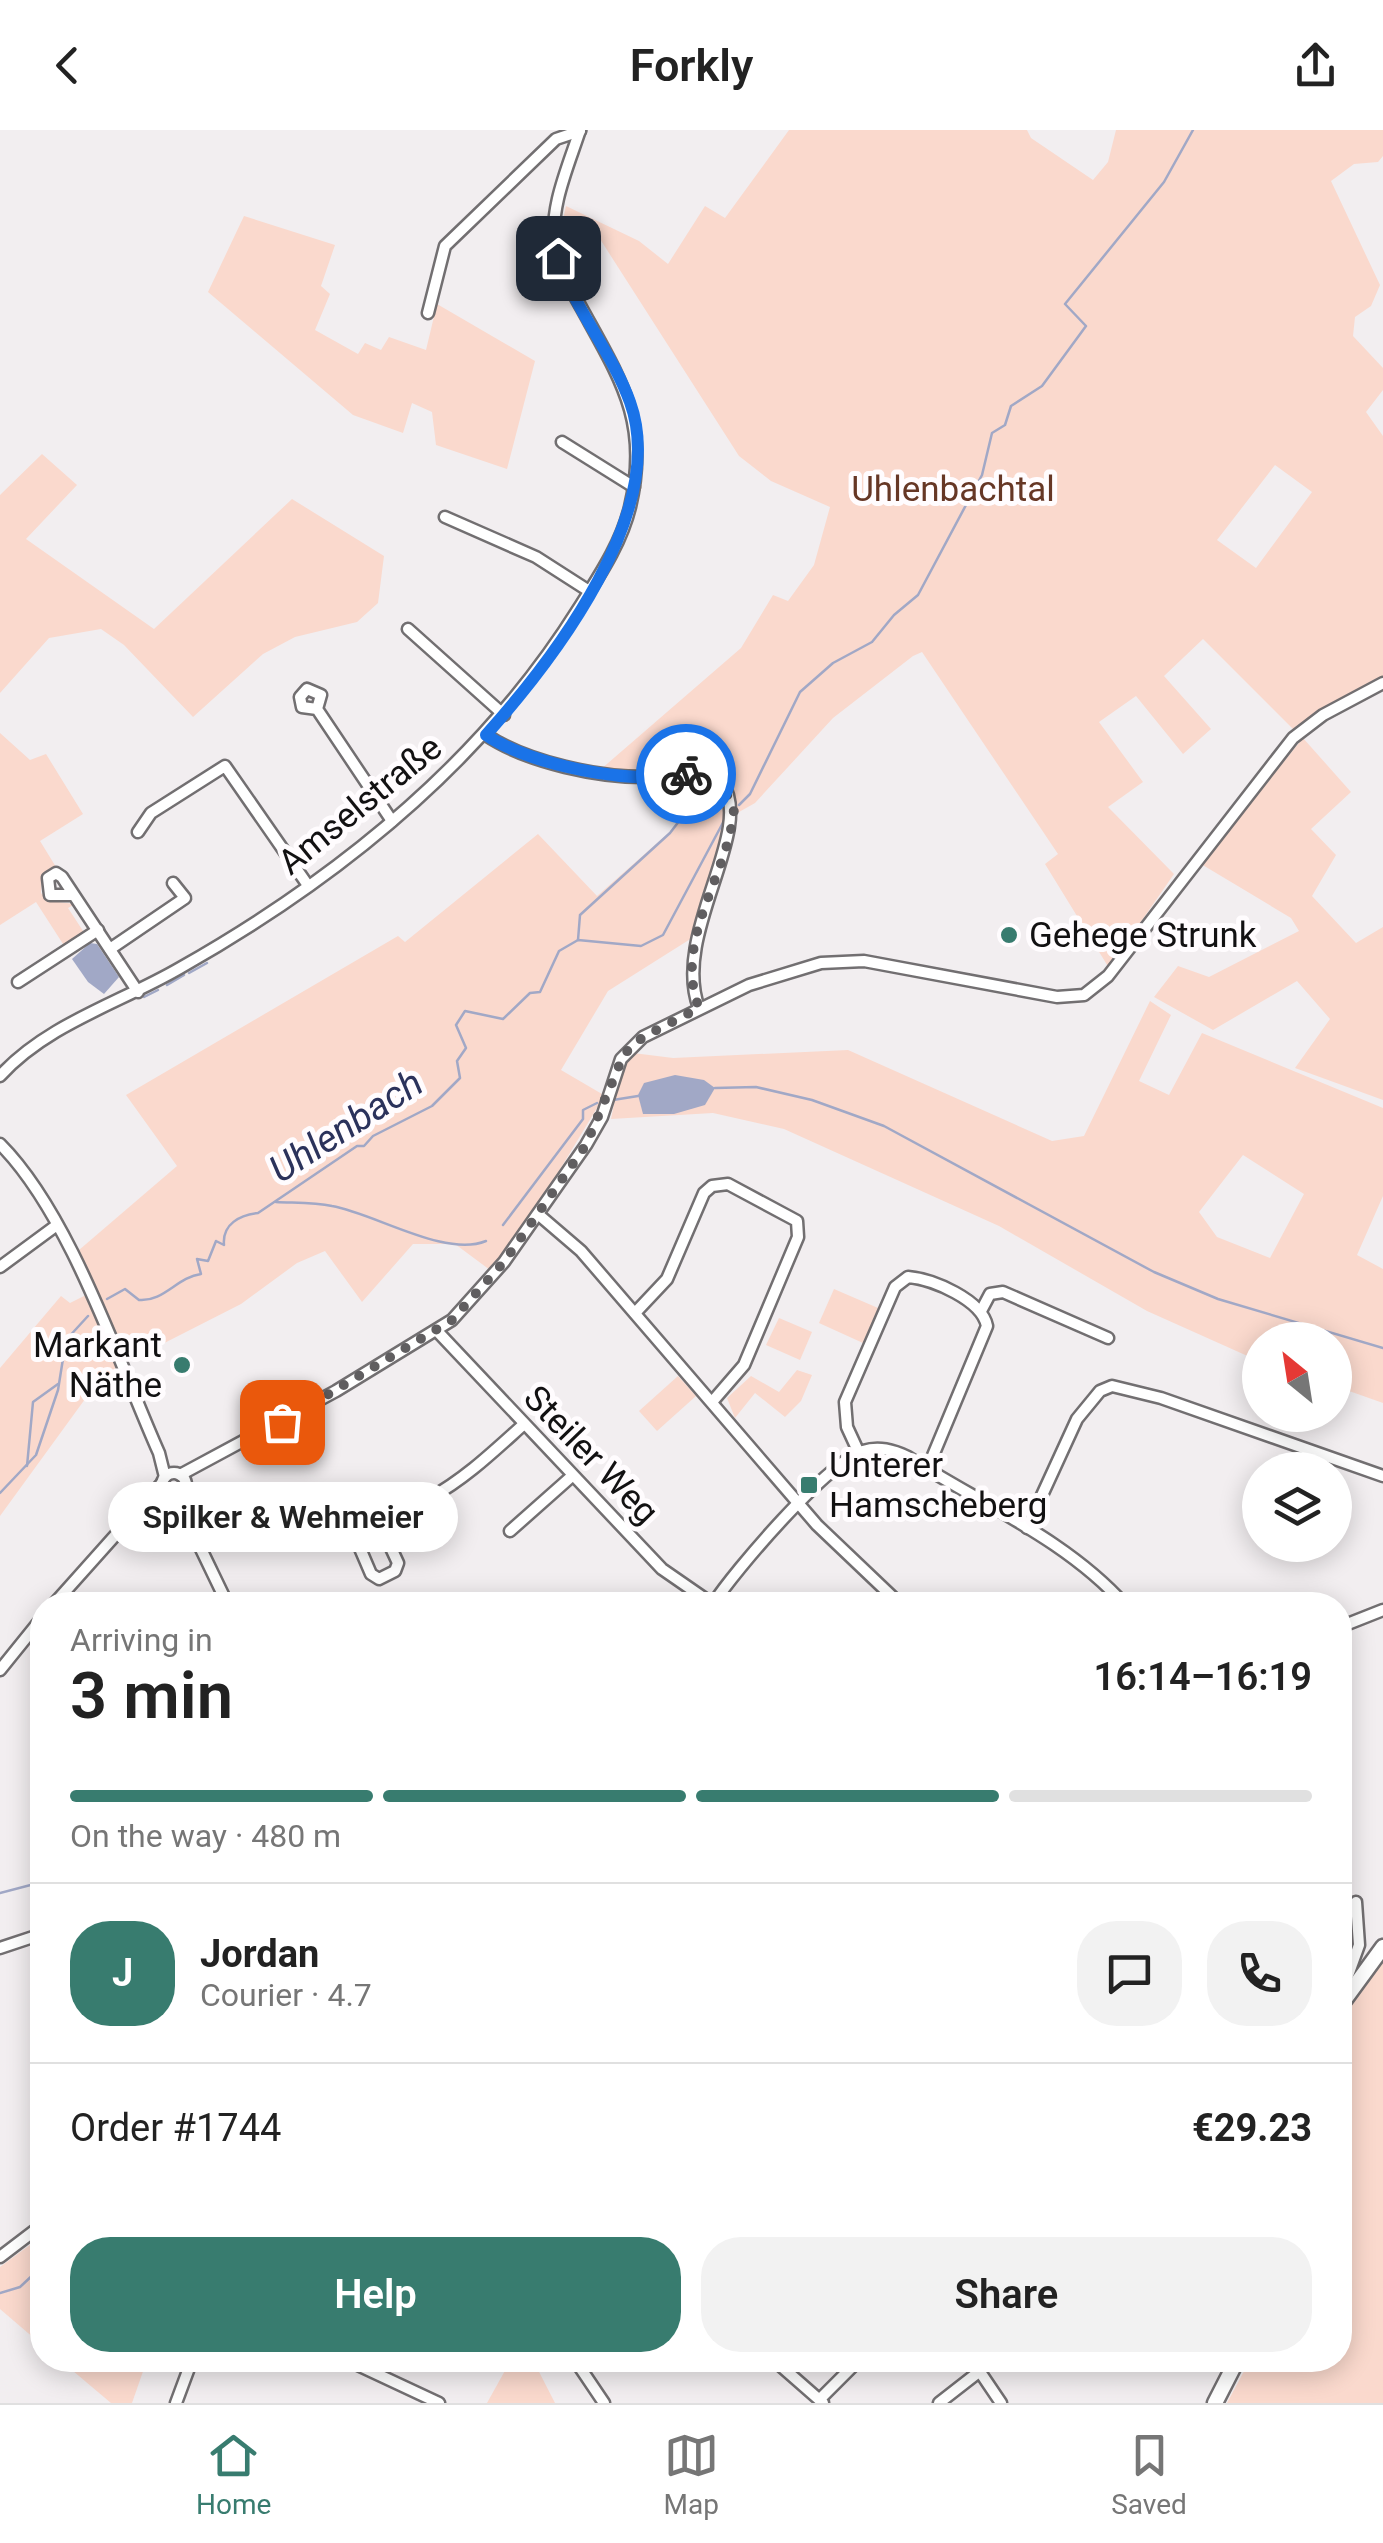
<!DOCTYPE html>
<meta charset="utf-8">
<style>
:root{--surface:#fff;--page:#f2f2f2;--text:#222;--muted:#767676;--line:#e0e0e0;--accent:#387c6f}
body{margin:0;font-family:Roboto,sans-serif;background:var(--page);color:var(--text);height:100vh;display:flex;flex-direction:column;font-size:38px;white-space:nowrap}
*{box-sizing:border-box;margin:0}
p{font-size:32px;color:var(--muted)}
.icon{flex:none;width:55px;height:55px;fill:none;stroke:currentColor;stroke-width:2;stroke-linecap:round;stroke-linejoin:round}
.map{position:relative;flex:1;overflow:hidden}
.side{position:absolute;left:30px;top:1462px;width:1322px;height:780px;display:flex;flex-direction:column;background:var(--surface);border-radius:40px;box-shadow:0 5px 25px #0003}
.side>*{flex:none}
.needle{width:65px;rotate:330deg}
.controls{position:absolute;left:1242px;top:1192px;display:grid;gap:20px}
.controls a{display:grid;place-items:center;width:110px;height:110px;border-radius:50%;background:var(--surface);box-shadow:0 5px 25px #0003;font-size:50px}
.pin{position:absolute;display:grid;place-items:center;width:85px;height:85px;color:#fff;margin:-42px;border-radius:20px;box-shadow:0 5px 15px #0006}
.courier{position:absolute;display:grid;place-items:center;width:100px;height:100px;margin:-50px;border:8px solid #1a73e8;border-radius:50%;background:#fff;color:#222;box-shadow:0 2px 12px #0007}
.bubble{position:absolute;height:70px;border-radius:35px;background:var(--surface);box-shadow:0 5px 25px #0003;font-size:32px;font-weight:600;line-height:70px;text-align:center}
.headline em{font-style:normal;font-weight:600}
.headline div{display:flex;flex-direction:column-reverse}
.headline{display:flex;align-items:center;justify-content:space-between;height:170px;padding:0 40px}
h1{font-size:65px;font-weight:600;line-height:75px}
.bar{display:grid;grid-template-columns:repeat(4,1fr);gap:15px 10px;align-content:center;height:120px;padding:0 40px}
.bar i{height:12px;border-radius:8px;background:var(--line)}
.bar .selected{background:var(--accent)}
.bar p{grid-column:span 4}
.line{display:flex;align-items:center;gap:25px;padding:0 40px;border-top:2px solid var(--line)}
.line div{flex:1}
.round{display:grid;place-items:center;flex:none;width:105px;height:105px;border-radius:40px;background:var(--page)}
.cta{display:flex;gap:20px;margin-top:auto;padding:20px 40px}
.cta a{flex:1;height:115px;border-radius:40px;background:var(--accent);color:#fff;font-size:40px;font-weight:600;line-height:115px;text-align:center}
.cta a+a{background:var(--page);color:var(--text)}
header{display:flex;justify-content:space-between;align-items:center;height:130px;padding:0 40px;background:var(--surface);font-size:45px;font-weight:600}
.menu{display:flex;justify-content:space-around;align-items:center;height:140px;border-top:2px solid var(--line);background:var(--surface);font-size:28px;color:var(--muted)}
.menu a{display:grid;justify-items:center;gap:5px}
.menu .selected{color:var(--accent)}
.map>svg:first-child{display:block}
.green{fill:#fad9cd;fill-rule:evenodd}
.water{fill:#a1a8c6}
.lines{fill:none;stroke-linecap:round;stroke-linejoin:round}
.stream{stroke:#a1a8c6;stroke-width:2.5}
.minor-casing{stroke:#726f71;stroke-width:15}
.secondary-casing{stroke:#726f71;stroke-width:19}
.minor{stroke:#fff;stroke-width:10}
.secondary{stroke:#fff;stroke-width:14}
.done{stroke:#605e60;stroke-width:10;stroke-dasharray:0 18}
.route{stroke:#1a73e8;stroke-width:12}
.poi-dot{fill:#387c6f;stroke:#fffcfe;stroke-width:4}
.labels{text-anchor:middle;dominant-baseline:central;stroke-width:10;stroke-linejoin:round;paint-order:stroke}
.park-label{font-size:35px;fill:#663725;stroke:#fffcfe}
.street-label{font-size:35px;fill:#121112;stroke:#fffcfe}
.poi-label{font-size:35px;fill:#121112;stroke:#fffcfe;text-anchor:start}
.water-label{font-size:38px;font-style:italic;fill:#2b325b;stroke:#fffcfe}
</style>
<header><svg class="icon" aria-label="back" viewBox="0 0 24 24"><path d="M15 5l-7 7 7 7"/></svg>Forkly<svg class="icon" aria-label="share" viewBox="0 0 24 24"><path d="M12 15V3M7 8l5-5 5 5M5 13v7h14v-7"/></svg></header>
<div class="map">
<svg width="1383" height="2273" viewBox="0 0 1383 2273">
<rect width="100%" height="100%" fill="#f2eef0"/>
<g class="green">
<path d="M789,0h238l4,8 62,42 15,-18 8,-32h267v26l-5,6 -24,2 -23,17 49,104 -9,21 -16,11 -2,19 30,32v22l-17,22 17,24v241l-89,53 -91,-91 -39,37 47,53 -28,25 -47,-58 -37,26 44,60 -35,25 66,67 -65,94 -64,-104 13,-10 -136,-202 -9,4 -80,62 -78,85 -23,13 -40,122 -84,53 -47,79 41,24 -2,9 -76,126 -34,41 -35,-26h-42l-51,58 -37,-51 -28,12 -56,41 -114,58 -39,33 -88,121v-148l61,-72 9,7 26,-13 -17,-40 98,-84 -51,-71 272,-159 7,6 133,-108 59,62 75,-66 39,-54 1,-10 -40,8 -72,-4 141,-122 32,-53 15,6 26,-36 16,-58 -59,-26 -32,-25 -139,-217 -37,-19 3,-14 73,35 29,23 37,-58 20,12zM1275,335l37,27 -56,76 -39,-28z"/>
<path d="M244,86l91,29 -14,41 9,8 -15,36 43,24 7,-11 16,7 8,-13 37,13 11,-46 98,57 -28,108 -71,-24 -4,-33 -20,-9 -9,30 -50,-18 -145,-123z"/>
<path d="M42,324l35,31 -51,54 128,90 138,-130 92,57 -6,47 -21,19 -62,15 -32,17 -70,63 -69,-72 -23,-16 -52,9 -49,55v-198z"/>
<path d="M0,603l30,27 16,-6 37,60 -43,27 16,26 -14,11 -1,15 8,8 26,3 -7,4 17,26 -20,13 -29,-45 -36,23z"/>
<path d="M1303,608l48,54 -40,37 25,26 -24,41 44,47 27,-16v173l-88,-32 35,-49 -33,-38 -84,49 -59,-33 24,-31 31,11 90,-46 -8,-13 -90,-54z"/>
<path d="M1150,871l21,14 -32,66 30,14 33,-62 181,75v88l-26,59 26,14v134l-48,-17v-46h-75v21l-8,-3 -105,-47 -148,-85 -215,-97 -71,-16 -102,6 9,-44 13,-22 40,5 175,-8 204,91 32,-5zM1243,1025l61,39 -34,64 -53,-21 -18,-25z"/>
<path d="M834,1159l44,19 -15,35 -44,-20z"/>
<path d="M779,1188l33,14 -12,28 -34,-15z"/>
<path d="M797,1240l15,5 -11,26 -16,16 -30,-24 -20,25 -8,-20 24,-22 28,16z"/>
<path d="M678,1246l18,20 -39,35 -18,-20z"/>
<path d="M1383,1827v446h-156l23,-43h90v-337z"/>
<path d="M42,2106v109l-42,-36v-42z"/>
<path d="M60,2230h87l-15,43h-21z"/>
<path d="M505,2230h28l22,43h-68l20,-36z"/>
</g>
<g class="water">
<path d="M90,813l7,1 22,33 -15,17 -16,-12 -16,-23z"/>
<path d="M675,945l29,5 11,8 -10,17 -31,9h-31l-5,-19 6,-12z"/>
</g>
<g class="lines">
<g class="stream">
<path d="M739,675l11,-11 50,-102 33,-29 39,-21 22,-27 24,-20 64,-120 10,-42 13,-8 6,-19 31,-20 44,-60 -21,-22 99,-122 29,-52"/>
<path d="M578,810l2,-25 90,-82 38,-50"/>
<path d="M189,843l18,-10"/>
<path d="M167,855l17,-10"/>
<path d="M144,867l14,-7"/>
<path d="M715,958l41,-1 56,13 72,26 270,146 64,27 165,49"/>
<path d="M613,970l25,-4"/>
<path d="M276,1072c18,1 38,0 56,4 42,7 113,52 154,35"/>
<path d="M503,1095l80,-106v-9l14,-7"/>
<path d="M107,1169l18,-10 14,11c25,2 38,-23 62,-26l-4,-15 11,2 8,-20 8,4c-2,-21 16,-30 34,-32l99,-67h7l9,-10 59,-30 28,-28 -3,-17 9,-13 -10,-23 9,-14 38,8 27,-26 10,-1 19,-41 19,-11 63,6 22,-11 63,-118"/>
<path d="M27,1336l6,-64 25,-18"/>
<path d="M0,1363l36,-38 22,-65 8,-50 22,-24"/>
<path d="M0,1763l42,-11"/>
<path d="M0,2163l20,-6 16,-15h6"/>
</g>
<defs>
<g id="minor">
<path d="M428,183l17,-67 111,-107 24,-8"/>
<path d="M562,312l72,45"/>
<path d="M445,387l91,40 53,34"/>
<path d="M408,499l96,86"/>
<path d="M317,579l4,-14 -14,-6 -7,8 2,10 15,2 75,112"/>
<path d="M486,605c42,28 114,43 164,42 23,0 56,-15 72,5 34,50 -51,151 -23,226"/>
<path d="M138,702l13,-19 74,-47 82,118"/>
<path d="M73,765h-23l-2,-17 8,-5 6,4 76,115"/>
<path d="M110,819l75,-51 -12,-15"/>
<path d="M18,852l80,-52"/>
<path d="M0,946c47,-52 120,-73 180,-108 159,-90 302,-205 399,-360 20,-32 42,-64 51,-101 20,-84 -9,-127 -48,-198 -11,-20 -23,-39 -27,-62 -6,-39 13,-80 25,-117"/>
<path d="M0,1014c70,70 118,217 159,309l6,24"/>
<path d="M539,1085l42,36 236,274 84,80"/>
<path d="M0,1137l57,-42"/>
<path d="M981,1181l9,-17 13,-2 105,46"/>
<path d="M635,1183l32,-34 37,-86 8,-7 16,-2 69,37 1,16 -54,128 -32,37"/>
<path d="M438,1202l224,237 52,36"/>
<path d="M859,1323l-12,-26 -2,-25 50,-115 13,-10c25,2 74,23 79,49l-60,144"/>
<circle cx="174" cy="1355" r="12"/>
<path d="M180,1345l156,-84 116,-71 52,-58 82,-117 16,-28 19,-58 22,-22 106,-52 72,-22 43,-2 193,36 27,-2 24,-19 185,-238 30,-23 60,-32"/>
<path d="M176,1367l52,108"/>
<path d="M379,1392l19,41 -3,8 -16,8 -8,-5 -15,-35c11,-21 54,-29 74,-41 35,-19 64,-47 93,-73"/>
<path d="M1027,1398l50,-109 23,-28 12,-5 49,12 222,78"/>
<path d="M510,1401l62,-55"/>
<path d="M713,1474c22,-34 113,-140 150,-153 16,-5 30,-1 45,6 73,47 158,82 217,148"/>
<path d="M53,1475l109,-122"/>
<path d="M1340,1497l43,-17"/>
<path d="M0,1540l42,-52"/>
<path d="M0,1818l42,-14"/>
<path d="M1350,1860l-4,-9 13,-36 -3,-43"/>
<path d="M0,2127l42,-32"/>
<path d="M347,2230l92,43"/>
<path d="M575,2230l29,43"/>
<path d="M774,2230l49,43"/>
<path d="M972,2230l29,43"/>
<path d="M820,2269l39,-39"/>
<path d="M176,2273l16,-43"/>
<path d="M939,2273l41,-32"/>
</g>
<g id="secondary">
<path d="M1340,1876l43,-59"/>
<path d="M1215,2273l22,-43"/>
</g>
</defs>
<use href="#minor" class="minor-casing"/>
<use href="#secondary" class="secondary-casing"/>
<use href="#minor" class="minor"/>
<use href="#secondary" class="secondary"/>
</g>
<g class="lines">
<path class="done" d="M282,1292l170,-102 52,-58 82,-117 38,-91 19,-17 56,-29c-27,-70 31,-134 35,-200l-17,-33 -14,-4 -17,3"/>
<path class="route" d="M558,128c16,51 54,94 72,144 39,108 -76,257 -144,333 46,31 146,50 200,39"/>
</g>
<g class="poi-dot">
<circle cx="1009" cy="805" r="10"/>
<circle cx="182" cy="1235" r="10"/>
<rect x="799" y="1345" width="20" height="20" rx="5"/>
</g>
<g class="labels">
<g class="park-label">
<text x="953" y="359">Uhlenbachtal</text>
</g>
<g class="street-label">
<text transform="translate(360 675) rotate(-39)">Amselstraße</text>
<text transform="translate(591 1325) rotate(46)">Steiler Weg</text>
</g>
<g class="poi-label">
<text x="1029" y="805">Gehege Strunk</text>
<text x="162" y="1215" text-anchor="end">Markant<tspan x="162" dy="40">Näthe</tspan></text>
<text x="829" y="1335">Unterer<tspan x="829" dy="40">Hamscheberg</tspan></text>
</g>
<g class="water-label">
<text transform="translate(346 996) rotate(-33)">Uhlenbach</text>
</g>
</g>
</svg>
<div class="controls">
<a><svg class="needle" viewBox="-14 -14 28 28"><path d="M0-13l5 13h-10z" fill="#e53935"/><path d="M0 13l5-13h-10z" fill="#767676"/></svg></a>
<a><svg class="icon" aria-label="layers" viewBox="0 0 24 24"><path d="M12 4l9 5-9 5-9-5zM3 14l9 5 9-5"/></svg></a>
</div>
<div class="pin" style="left:282px;top:1292px;background:#ea580c"><svg class="icon" aria-label="bag" viewBox="0 0 24 24"><path d="M5 8h14l-1 12H6zM9 8a3 3 0 0 1 6 0"/></svg></div>
<div class="pin" style="left:558px;top:128px;background:#1f2937"><svg class="icon" aria-label="home" viewBox="0 0 24 24"><path d="M3 11l9-7 9 7M6 9v11h12V9"/></svg></div>
<div class="courier" style="left:686px;top:644px"><svg class="icon" aria-label="bike" viewBox="0 0 24 24"><circle cx="6" cy="16" r="4"/><circle cx="18" cy="16" r="4"/><path d="M6 16l4-8h5l3 8M10 8l3 8H6M13 5h3"/></svg></div>
<div class="bubble" style="left:108px;top:1352px;width:350px">Spilker &amp; Wehmeier</div>
<section class="side">
<div class="headline"><div><h1>3 min</h1><p>Arriving in</p></div><em>16:14–16:19</em></div>
<div class="bar"><i class="selected"></i><i class="selected"></i><i class="selected"></i><i></i><p>On the way · 480 m</p></div>
<div class="line" style="height:180px"><b class="round" style="background:var(--accent);color:#fff">J</b><div><b>Jordan</b><p>Courier · 4.7</p></div><a class="round"><svg class="icon" aria-label="chat" viewBox="0 0 24 24"><path d="M4 5h16v11H9l-5 4z"/></svg></a><a class="round"><svg class="icon" aria-label="phone" viewBox="0 0 24 24"><path d="M5 4h4l2 5-3 2q2 4 5 5l2-3 5 2v4C11 20 4 13 5 4z"/></svg></a></div>
<div class="line" style="height:130px"><div>Order #1744</div><b>€29.23</b></div>
<div class="cta"><a>Help</a><a>Share</a></div>
</section>
</div>
<nav class="menu">
<a class="selected"><svg class="icon" aria-label="home" viewBox="0 0 24 24"><path d="M3 11l9-7 9 7M6 9v11h12V9"/></svg>Home</a>
<a><svg class="icon" aria-label="map" viewBox="0 0 24 24"><path d="M3 6l6-2 6 2 6-2v14l-6 2-6-2-6 2zM9 4v14M15 6v14"/></svg>Map</a>
<a><svg class="icon" aria-label="saved" viewBox="0 0 24 24"><path d="M7 4h10v16l-5-4-5 4z"/></svg>Saved</a>
</nav>
